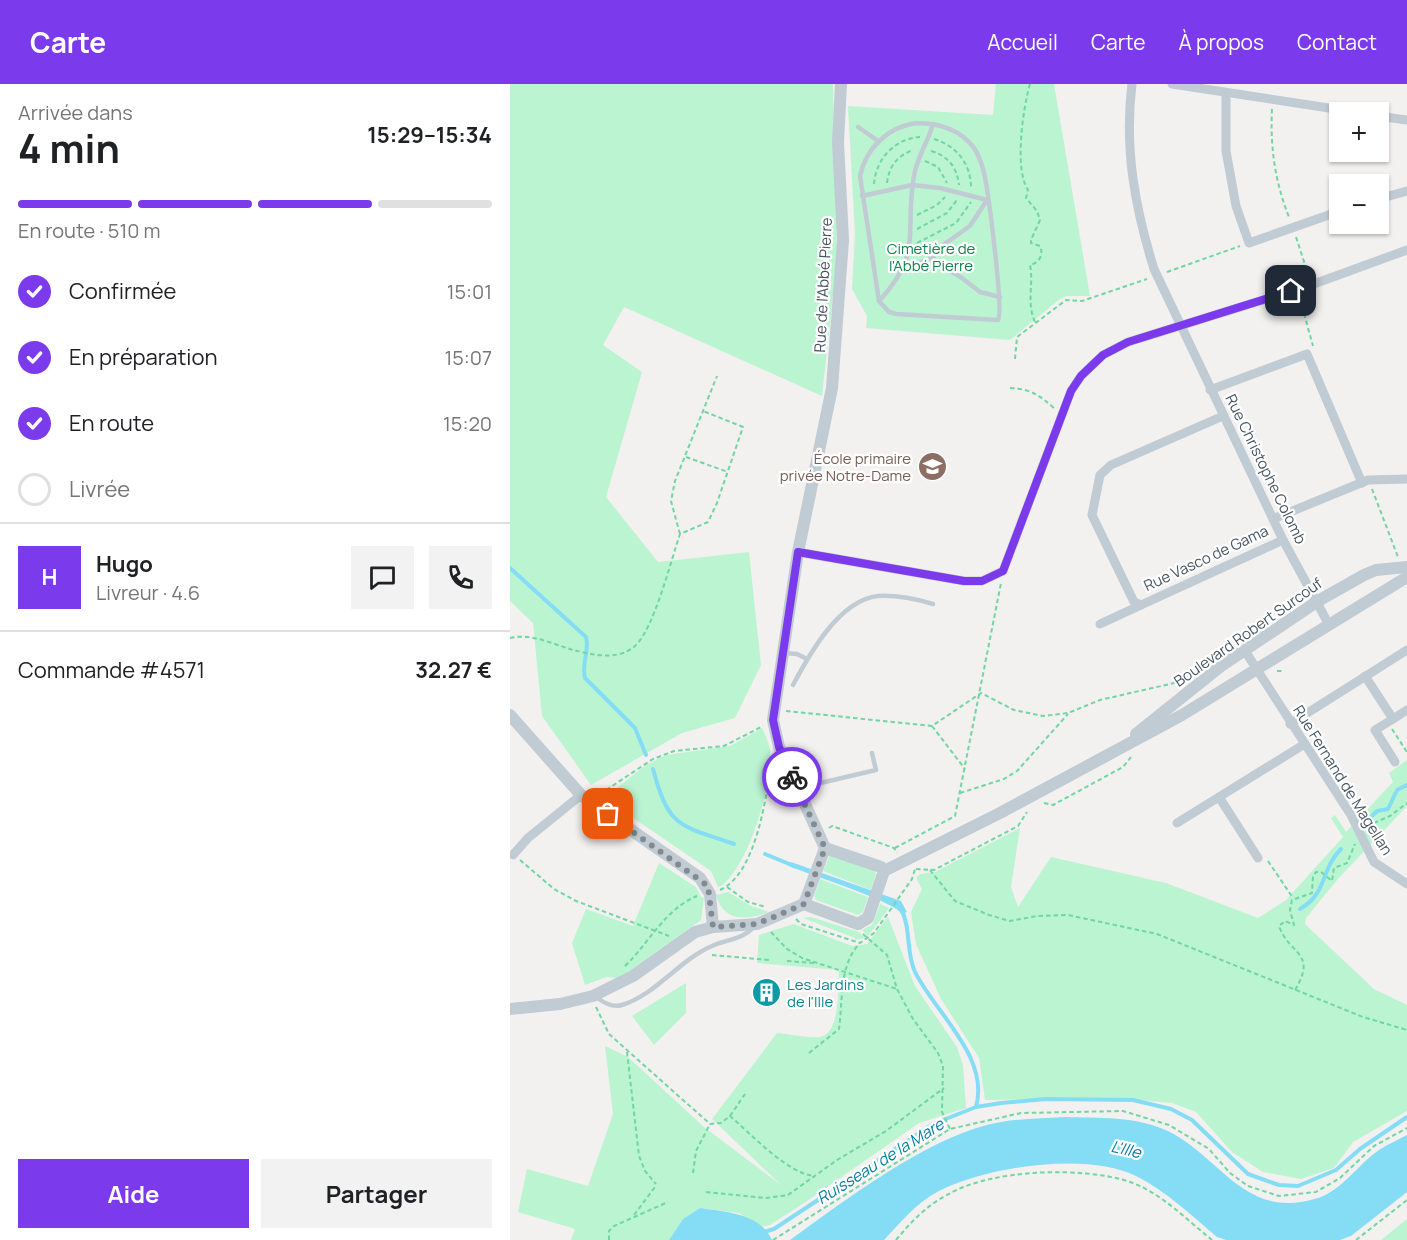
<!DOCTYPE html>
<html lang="fr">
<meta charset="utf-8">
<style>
:root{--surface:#fff;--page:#f2f2f2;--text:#202124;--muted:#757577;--line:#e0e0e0;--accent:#7c3aed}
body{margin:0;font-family:Manrope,sans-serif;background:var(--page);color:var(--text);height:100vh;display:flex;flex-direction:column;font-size:22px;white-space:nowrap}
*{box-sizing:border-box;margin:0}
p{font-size:20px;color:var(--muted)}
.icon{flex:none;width:33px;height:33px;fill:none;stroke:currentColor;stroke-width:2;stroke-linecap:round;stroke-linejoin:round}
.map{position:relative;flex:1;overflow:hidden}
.drawer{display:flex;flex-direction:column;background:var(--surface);width:510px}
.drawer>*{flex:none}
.controls{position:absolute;left:819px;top:18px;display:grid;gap:12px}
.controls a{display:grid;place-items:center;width:60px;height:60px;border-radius:0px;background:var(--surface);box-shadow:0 2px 4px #0004;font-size:30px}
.pin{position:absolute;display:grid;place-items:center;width:51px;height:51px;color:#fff;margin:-26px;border-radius:12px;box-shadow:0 3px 9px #0006}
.courier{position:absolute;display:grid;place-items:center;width:60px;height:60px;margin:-30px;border:4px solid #7c3aed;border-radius:50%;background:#fff;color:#222;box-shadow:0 2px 8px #0007}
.headline em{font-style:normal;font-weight:700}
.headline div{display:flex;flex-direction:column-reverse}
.headline{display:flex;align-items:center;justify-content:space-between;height:102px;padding:0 18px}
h1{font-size:39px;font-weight:700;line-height:45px}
.bar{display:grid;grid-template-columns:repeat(4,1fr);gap:9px 6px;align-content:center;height:72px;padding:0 18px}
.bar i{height:8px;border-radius:4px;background:var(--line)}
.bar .active{background:var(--accent)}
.bar p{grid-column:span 4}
.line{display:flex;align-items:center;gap:15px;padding:0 18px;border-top:2px solid var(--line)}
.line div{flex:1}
.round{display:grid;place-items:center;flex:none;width:63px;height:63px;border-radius:0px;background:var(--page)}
ol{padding:0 18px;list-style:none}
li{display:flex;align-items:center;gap:18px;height:66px}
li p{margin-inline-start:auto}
li .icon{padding:6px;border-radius:50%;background:var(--accent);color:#fff;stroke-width:4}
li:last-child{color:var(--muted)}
li i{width:33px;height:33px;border:3px solid var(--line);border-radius:50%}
.action{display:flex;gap:12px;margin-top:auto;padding:12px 18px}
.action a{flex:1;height:69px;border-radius:0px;background:var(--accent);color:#fff;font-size:24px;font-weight:700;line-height:69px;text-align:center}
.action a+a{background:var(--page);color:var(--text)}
header{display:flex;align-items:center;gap:36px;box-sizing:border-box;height:84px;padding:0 30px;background:var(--accent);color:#fff}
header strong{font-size:28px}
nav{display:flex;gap:33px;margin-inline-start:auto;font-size:21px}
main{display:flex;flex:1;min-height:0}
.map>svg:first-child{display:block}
.green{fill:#bbf4d1}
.water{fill:#84ddf5}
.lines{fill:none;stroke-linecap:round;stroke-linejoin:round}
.stream{stroke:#84ddf5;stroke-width:4}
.path{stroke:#6fd6a4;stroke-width:2;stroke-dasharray:4.5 3;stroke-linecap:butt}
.service{stroke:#c0cbd3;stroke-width:4.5}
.minor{stroke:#c0cbd3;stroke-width:9}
.tertiary{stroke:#c0cbd3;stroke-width:12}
.done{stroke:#838a92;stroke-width:6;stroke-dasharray:0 10.8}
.route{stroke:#7c3aed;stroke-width:8}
.labels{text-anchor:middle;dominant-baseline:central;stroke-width:4.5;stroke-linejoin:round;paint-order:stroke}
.park-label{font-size:15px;fill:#0e844a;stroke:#fff}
.street-label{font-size:15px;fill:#465360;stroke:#fff}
.education-label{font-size:15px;fill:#785e54;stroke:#fff;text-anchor:end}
.culture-label{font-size:15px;fill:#0d838f;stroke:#fff;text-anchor:start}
.water-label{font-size:16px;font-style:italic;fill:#037ea0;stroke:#fff}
</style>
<header>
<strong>Carte</strong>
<nav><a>Accueil</a><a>Carte</a><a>À propos</a><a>Contact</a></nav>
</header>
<main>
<section class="drawer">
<div class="headline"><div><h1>4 min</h1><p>Arrivée dans</p></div><em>15:29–15:34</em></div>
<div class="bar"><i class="active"></i><i class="active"></i><i class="active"></i><i></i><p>En route · 510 m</p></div>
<ol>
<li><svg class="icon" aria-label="check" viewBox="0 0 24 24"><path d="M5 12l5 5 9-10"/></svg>Confirmée<p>15:01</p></li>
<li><svg class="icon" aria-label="check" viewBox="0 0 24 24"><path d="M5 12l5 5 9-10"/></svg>En préparation<p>15:07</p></li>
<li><svg class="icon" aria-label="check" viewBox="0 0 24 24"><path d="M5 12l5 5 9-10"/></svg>En route<p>15:20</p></li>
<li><i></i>Livrée</li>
</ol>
<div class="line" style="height:108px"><b class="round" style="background:var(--accent);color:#fff">H</b><div><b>Hugo</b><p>Livreur · 4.6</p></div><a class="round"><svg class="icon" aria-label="chat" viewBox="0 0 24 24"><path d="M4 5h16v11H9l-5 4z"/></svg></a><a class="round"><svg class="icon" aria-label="phone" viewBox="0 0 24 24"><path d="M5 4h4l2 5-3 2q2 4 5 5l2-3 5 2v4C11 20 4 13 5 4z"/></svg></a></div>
<div class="line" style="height:78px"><div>Commande #4571</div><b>32.27 €</b></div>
<div class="action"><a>Aide</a><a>Partager</a></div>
</section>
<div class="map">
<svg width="897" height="1156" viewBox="0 0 897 1156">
<rect width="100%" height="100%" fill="#f3f0f0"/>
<g class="green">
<path d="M0,0h323l4,176 -15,136 -198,-89 -21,38 39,27 -36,125 52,65 91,-10 12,113 -26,53 -53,15 -91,52 -49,-69 -9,-93 -23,-22z"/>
<path d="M486,0h58l36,212h-23l-7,3 -50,41 -144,-12 1,-12 -15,-27 3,-54 -7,-129 145,9z"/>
<path d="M252,644c3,6 7,15 8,22 2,35 -20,114 -49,136l-3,1 -7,-16 -107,-73 42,-33 20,-10 64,-9z"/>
<path d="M897,676v46l-69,73 -32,39 -1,6 69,65 33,16v106l-54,31 -19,26 -33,11 -38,-7 -31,-20 -36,-40 -24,-9 -60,-5 -127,2 -6,-42 -38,-59 -25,-55 -5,-32 11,-23 -6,-11 4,-4 15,-2 85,-44 -9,59 7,20 33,-50 115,26 92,35 28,-18 57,-63 -12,-19 4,-3 11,17 47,-50 -4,-9z"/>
<path d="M320,771l44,15 2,4 -5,16 -48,-19z"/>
<path d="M149,779l37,24 5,10 3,1 -3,22 -76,54 -8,4 -11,-1 -21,8 -13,-42 14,-34 47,17z"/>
<path d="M310,795l48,18 -5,15 -5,3 -42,-15 -2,-4z"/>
<path d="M218,808l23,14 18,6c-22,8 -45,11 -53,-17z"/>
<path d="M370,820l9,4 -21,28 -6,-6 10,-5z"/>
<path d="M301,833l48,15 6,6 -10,2v-2l-52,-20z"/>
<path d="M378,833l27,69 42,61 6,18 3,43 -47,15 -115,80 -34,22 -9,2 -22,-14 -39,-5 -17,11 -14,21h-98l4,-11 -57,-17 9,-43 61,17 25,-72 -8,-68 23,11 76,70 77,58 -69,-66 65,-86c13,1 29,5 42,4 22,-2 19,-51 20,-67l-82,-7 2,-28 35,-11 58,22 15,-2z"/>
<path d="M176,899v30l-32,32 -22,-29z"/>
<path d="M897,1135v21h-26z"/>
</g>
<g class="water">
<path d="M281,778l110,39 6,11 -5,2c-8,-13 -92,-39 -113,-48z"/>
<path d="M555,1033c34,1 71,-1 103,14 54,27 77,90 150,67 26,-9 39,-33 61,-48 9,-6 19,-10 28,-15v57l-56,44 -11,4h-114l-9,-3c-26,-22 -51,-46 -81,-61 -49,-25 -150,-9 -197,15 -22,11 -39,32 -55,49h-94c54,-39 133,-99 197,-115 25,-7 52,-6 78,-8z"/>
<path d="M190,1124c25,4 60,5 72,32h-103l14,-21z"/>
</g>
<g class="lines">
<g class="stream">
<path d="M0,484l76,69c4,13 -5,26 -1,41l50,50 11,27"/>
<path d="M143,685c16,60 27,56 81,75"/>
<path d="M862,732l5,-5 11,-2 9,-19 10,-5"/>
<path d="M255,770l29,12"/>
<path d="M391,825c10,18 5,44 14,63 21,42 75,85 61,135"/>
<path d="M790,825c28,-16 20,-39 41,-60"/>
<path d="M254,1148l10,-3 159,-105 43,-17 25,-4 45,-4 87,1 38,9 21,11 56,54 31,11 19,1 38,-16 24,-21 47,-32"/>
</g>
<g class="path">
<path d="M520,0c-7,24 -16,85 -2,106l-2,8 11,13 3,9 -9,20v3l9,3c4,9 -1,17 -10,19 4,20 -4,37 5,57"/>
<path d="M762,25c-2,38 3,73 17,108"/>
<path d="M424,55c23,7 37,25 37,49"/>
<path d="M421,67c17,5 26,16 28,34"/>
<path d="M415,77l13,6 9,16"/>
<path d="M377,99c2,-17 10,-27 26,-33"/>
<path d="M364,100c2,-25 20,-45 46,-47"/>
<path d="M407,131l20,-10 8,-8"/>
<path d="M407,145l30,-16 10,-13"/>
<path d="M786,153l12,37"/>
<path d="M407,159l39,-20 15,-21"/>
<path d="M657,188l73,-26"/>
<path d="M790,215l13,47"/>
<path d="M505,275l2,-22 49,-37 16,1 65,-22"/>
<path d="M500,304c21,1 29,7 44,20"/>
<path d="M176,373l42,15"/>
<path d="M862,405l26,68"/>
<path d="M170,450l-9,-33 4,-20 42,-105"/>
<path d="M0,554c21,-5 43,6 63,12 20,5 45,11 62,-4 19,-17 36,-86 45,-112l28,-12 9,-19 26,-76 -40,-16"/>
<path d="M767,587h6"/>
<path d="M276,627l146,15 49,-33 33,17 29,6 25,-3 32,-13 83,-19"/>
<path d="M422,642l33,43"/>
<path d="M882,645l15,23"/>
<path d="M450,709l44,-14 13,-8 51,-57"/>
<path d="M90,710l53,-35 21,-8 50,-5 39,-20"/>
<path d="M534,719l9,2 70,-38 8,-10"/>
<path d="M857,742l23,-10 17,-13"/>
<path d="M319,744l3,-2 62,22 3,5"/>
<path d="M385,764l60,-32 46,-233"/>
<path d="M10,776l34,29 22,12 93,35"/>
<path d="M758,777l25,37"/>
<path d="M406,785l18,1 84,-44 9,-14"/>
<path d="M420,786l25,31 34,14 21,6 27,-5 31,-1 89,19 206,83 44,13"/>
<path d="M217,803l21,15 18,5"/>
<path d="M210,806c37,-17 46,-94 52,-130"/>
<path d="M286,835l5,5 59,19 14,-10 38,-54 3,-10"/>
<path d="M261,848l16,17 15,9 95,31"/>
<path d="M353,850l24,21 10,34 16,30 25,34 5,13 -1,46 8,17"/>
<path d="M202,871l57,5"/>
<path d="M277,877l27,2"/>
<path d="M115,882c25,-24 39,-56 72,-70"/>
<path d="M785,906c23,-38 -6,-35 -16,-64l6,-5 9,4 -4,-15 2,-10 20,-7 1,-16 3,-5h5l11,9 2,-13 13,-5 8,-19"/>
<path d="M86,923l13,27 101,90 11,-1 9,-7c20,17 59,59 85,60"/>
<path d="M117,968l12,104 6,15 11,13"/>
<path d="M299,969l30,-24c4,-29 0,-63 20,-85"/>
<path d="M220,1032l15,-22"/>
<path d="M183,1089l3,-22 14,-27"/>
<path d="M196,1108l60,6 22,-3 49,-35 49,-29 58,-43"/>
<path d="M124,1131l21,-28"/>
<path d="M99,1156v-9l5,-5 54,-24"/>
<path d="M263,1156l177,-111 71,-16 102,-2 46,14 40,24 21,24 18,13 31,10 37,-4 24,-14 34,-32 33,-18"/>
<path d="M386,1156c15,-18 30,-34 51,-45 43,-26 136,-29 183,-13 30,10 57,38 82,58"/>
<path d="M846,1156l51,-40"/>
</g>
<g class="service">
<path d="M406,39c22,0 44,6 58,25 4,6 7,14 9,21 5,17 21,144 15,151l-102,-6 -7,-2 -10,-11 -19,-125c6,-28 28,-49 56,-53z"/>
<path d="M348,43l20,14"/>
<path d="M352,112l50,-11 28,3 47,12 -17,26 -34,24 -3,7 3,5 26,16 18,14 20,5"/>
<path d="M394,185l29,-12"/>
<path d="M369,217c45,-48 25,-70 35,-125 3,-19 14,-34 19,-52"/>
<path d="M275,569l12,1 10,5"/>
<path d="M283,601c16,-30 46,-85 85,-89 18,-1 38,3 55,8"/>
<path d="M289,704l77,-18 -4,-17"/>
<path d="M86,913c7,5 16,11 26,8 35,-11 57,-45 90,-59 15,-7 30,-6 42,-19"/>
</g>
<g class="minor">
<path d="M622,0c-8,64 3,124 22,185l129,271 45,83"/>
<path d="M662,0l183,28"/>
<path d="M716,9v58l10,55 13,37 91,-32"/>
<path d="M868,32l29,4"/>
<path d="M868,115l29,-8"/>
<path d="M700,306l97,-36 55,129"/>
<path d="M713,332l-112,49 -11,10 -8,40 42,87 7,3 142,-65"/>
<path d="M763,435l95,-39 39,-1"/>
<path d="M288,468l166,29h18l21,-10 68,-180 10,-15 22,-21 25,-13 183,-57 96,-35"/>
<path d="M590,540l41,-19"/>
<path d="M735,567l106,164 23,47 33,22"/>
<path d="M855,592l28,43 14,-9"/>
<path d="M883,635l-18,11 20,32"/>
<path d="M780,640l117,-74"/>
<path d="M667,739l42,-26"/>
<path d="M3,771l15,-17 53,-43"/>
<path d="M748,774l-39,-61 84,-52"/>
</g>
<g class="tertiary">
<path d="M0,631l71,80 119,83 10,16 3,33"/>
<path d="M626,650l85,-68 97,-65 46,-26 12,-5 31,-3"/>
<path d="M315,764l-46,-101 -6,-27 25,-168 34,-164 11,-148 -5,-98 3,-58"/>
<path d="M315,764l56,19 3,4"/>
<path d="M374,787l116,-58 182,-98 225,-138"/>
<path d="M294,820l54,20 10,-6 16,-47"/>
<path d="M294,820l21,-56"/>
<path d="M0,925l50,-5 33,-8 40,-20 62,-44 18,-5 44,-3 47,-20"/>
</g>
</g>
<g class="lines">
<path class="done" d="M98,730l100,72 5,41 44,-3 47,-20 21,-56 -33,-71"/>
<path class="route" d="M282,693l-13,-30 -6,-27 25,-168 166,29h18l21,-10 68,-180 10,-15 22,-21 25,-13 163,-51"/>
</g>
<defs>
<symbol id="school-disc" viewBox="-11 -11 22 22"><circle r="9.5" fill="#8d6e63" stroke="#fff"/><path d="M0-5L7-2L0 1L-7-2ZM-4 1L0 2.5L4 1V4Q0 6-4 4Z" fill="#fff"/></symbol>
<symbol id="building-disc" viewBox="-11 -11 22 22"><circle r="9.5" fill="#0f9aa8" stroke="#fff"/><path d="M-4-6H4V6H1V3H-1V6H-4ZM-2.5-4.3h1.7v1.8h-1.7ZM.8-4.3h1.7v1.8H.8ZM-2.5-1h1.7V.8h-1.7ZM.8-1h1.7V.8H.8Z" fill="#fff"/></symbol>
</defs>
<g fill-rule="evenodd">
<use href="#school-disc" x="406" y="366" width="33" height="33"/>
<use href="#building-disc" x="240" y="892" width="33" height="33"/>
</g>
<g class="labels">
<g class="park-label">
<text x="421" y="164">Cimetière de<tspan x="421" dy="17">l'Abbé Pierre</tspan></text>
</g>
<g class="street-label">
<text transform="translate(313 201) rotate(-87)">Rue de l'Abbé Pierre</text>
<text transform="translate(756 385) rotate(64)">Rue Christophe Colomb</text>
<text transform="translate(696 474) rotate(-25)">Rue Vasco de Gama</text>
<text transform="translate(738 548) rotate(-35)">Boulevard Robert Surcouf</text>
<text transform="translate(833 696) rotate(58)">Rue Fernand de Magellan</text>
</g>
<g class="education-label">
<text x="401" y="374">École primaire<tspan x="401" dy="17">privée Notre-Dame</tspan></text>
</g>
<g class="culture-label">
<text x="277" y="900">Les Jardins<tspan x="277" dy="17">de l'Ille</tspan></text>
</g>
<g class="water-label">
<text transform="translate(616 1065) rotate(13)">L'Ille</text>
<text transform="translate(370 1077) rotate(-32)">Ruisseau de la Mare</text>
</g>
</g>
</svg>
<div class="controls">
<a>+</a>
<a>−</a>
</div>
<div class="pin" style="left:98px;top:730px;background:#ea580c"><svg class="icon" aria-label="bag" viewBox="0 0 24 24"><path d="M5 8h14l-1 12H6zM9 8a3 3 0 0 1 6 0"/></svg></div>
<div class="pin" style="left:781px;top:207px;background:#1f2937"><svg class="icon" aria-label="home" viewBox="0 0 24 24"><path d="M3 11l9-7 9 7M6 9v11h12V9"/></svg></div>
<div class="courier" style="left:282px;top:693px"><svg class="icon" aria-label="bike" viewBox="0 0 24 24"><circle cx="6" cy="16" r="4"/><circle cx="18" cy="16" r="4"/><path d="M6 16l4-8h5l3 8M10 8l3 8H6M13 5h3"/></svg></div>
</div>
</main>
